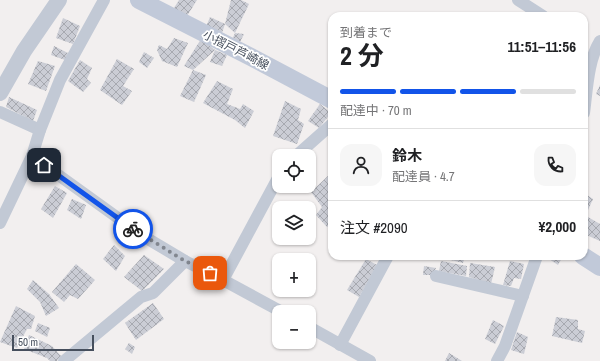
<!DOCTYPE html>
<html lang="ja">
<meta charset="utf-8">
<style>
:root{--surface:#fff;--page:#f6f6f6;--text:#202124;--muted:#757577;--line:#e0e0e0;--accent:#1254e9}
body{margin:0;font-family:"Archivo Narrow","Noto Sans JP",sans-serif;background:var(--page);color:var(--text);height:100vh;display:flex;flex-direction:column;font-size:15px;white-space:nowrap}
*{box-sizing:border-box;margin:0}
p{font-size:13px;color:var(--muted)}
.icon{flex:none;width:22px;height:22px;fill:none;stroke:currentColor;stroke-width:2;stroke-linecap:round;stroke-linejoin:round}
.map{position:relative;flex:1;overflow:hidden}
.side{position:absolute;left:328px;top:12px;width:260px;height:248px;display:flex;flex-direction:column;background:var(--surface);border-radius:12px;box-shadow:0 1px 3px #0004}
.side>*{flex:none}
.tools{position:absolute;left:272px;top:149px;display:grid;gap:8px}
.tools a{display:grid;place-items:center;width:44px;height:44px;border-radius:8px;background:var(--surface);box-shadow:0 1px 3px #0004;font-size:20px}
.scale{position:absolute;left:12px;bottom:10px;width:82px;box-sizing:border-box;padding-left:4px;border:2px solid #464f5d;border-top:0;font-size:11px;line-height:14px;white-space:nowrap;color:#464f5d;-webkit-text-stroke:3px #fff;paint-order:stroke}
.pin{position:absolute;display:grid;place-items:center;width:34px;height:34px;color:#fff;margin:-17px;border-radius:8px;box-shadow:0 2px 6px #0006}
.courier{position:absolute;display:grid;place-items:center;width:40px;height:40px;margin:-20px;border:3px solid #1254e9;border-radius:50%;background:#fff;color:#222;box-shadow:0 1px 5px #0007}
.headline em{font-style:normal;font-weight:700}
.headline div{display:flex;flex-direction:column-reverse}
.headline{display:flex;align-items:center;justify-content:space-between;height:68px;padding:0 12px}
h1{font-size:26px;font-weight:700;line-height:30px}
.bar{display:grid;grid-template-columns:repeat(4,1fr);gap:6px 4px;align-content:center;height:48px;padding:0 12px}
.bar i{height:5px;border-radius:3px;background:var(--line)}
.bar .on{background:var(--accent)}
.bar p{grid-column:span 4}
.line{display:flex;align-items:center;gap:10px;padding:0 12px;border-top:1px solid var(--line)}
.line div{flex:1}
.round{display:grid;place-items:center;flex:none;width:42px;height:42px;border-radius:12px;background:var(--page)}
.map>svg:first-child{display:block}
.building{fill:url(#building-cross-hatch)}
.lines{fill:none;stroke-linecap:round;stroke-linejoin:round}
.minor{stroke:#c2c9d5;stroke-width:12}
.tertiary{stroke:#c2c9d5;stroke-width:16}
.secondary{stroke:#c1c9d9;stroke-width:18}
.done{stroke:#828790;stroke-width:4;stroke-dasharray:0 7.2}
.route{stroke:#1254e9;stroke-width:5}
.labels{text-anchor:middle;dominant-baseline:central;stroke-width:3.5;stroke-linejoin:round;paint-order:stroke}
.street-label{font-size:12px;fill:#464f5d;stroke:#fff}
</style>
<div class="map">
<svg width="600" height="361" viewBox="0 0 600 361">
<defs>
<pattern id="building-cross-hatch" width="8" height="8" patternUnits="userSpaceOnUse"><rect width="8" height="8" fill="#cbcdd5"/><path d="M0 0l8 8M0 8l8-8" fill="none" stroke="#a7a9b0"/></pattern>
</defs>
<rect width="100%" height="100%" fill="#f2efef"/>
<g class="building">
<path d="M179,0h18l-10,16 -13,-8z"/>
<path d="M231,0h10l8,4 -14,29 -10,-9z"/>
<path d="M210,17l15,7 -4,12 -15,-9z"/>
<path d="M63,18l17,8 -7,18 -17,-6z"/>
<path d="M235,33l9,1 -5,10 -8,-2z"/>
<path d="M174,38l14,5 -11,24 -15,-6 -5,-11 2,-5 8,4z"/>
<path d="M201,39l14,11 -22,20 -9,-4z"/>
<path d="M54,46l14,7 -3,7 -14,-5z"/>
<path d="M215,50l12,5 -5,11 -12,-4z"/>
<path d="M144,52l10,6 -7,10 -8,-6z"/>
<path d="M117,59l17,10 -11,17 9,5 -10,14 -22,-15z"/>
<path d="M80,60l12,8 -5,11 4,4 -8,9 -15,-11z"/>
<path d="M38,61l17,5 -9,25 -18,-7z"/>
<path d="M193,70l13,5 -12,27 -14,-6z"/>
<path d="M217,81l16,8 -6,15 13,5 3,-5 11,7 -9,17 -10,-8 -32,-17z"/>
<path d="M600,85v11l-4,-2z"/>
<path d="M9,97l28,13 -4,11 -27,-14z"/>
<path d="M285,101l16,8 -3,11 6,4 -7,20 -24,-8z"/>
<path d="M320,104l11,9 -12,15 -11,-7z"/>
<path d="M330,174l2,3v46l-5,4 -11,-12 6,-8 -11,-15z"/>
<path d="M55,186l12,7 -14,25 -12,-9z"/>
<path d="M584,193l9,6 -9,20z"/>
<path d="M72,199l14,6 -5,14 -14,-9z"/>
<path d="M588,217l12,7v17l-16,-7v-9z"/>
<path d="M114,245l11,11 -9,15 -13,-12z"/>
<path d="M144,255l20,14 -22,22 -18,-14z"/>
<path d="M444,256h21l-2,7 -20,-5z"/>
<path d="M547,256h16l-5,9 -12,-8z"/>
<path d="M366,259l11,6 -18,32 -12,-7z"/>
<path d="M441,261l26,5 -1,10 -27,-5z"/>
<path d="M510,261l14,3 -3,15 -7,-1 -3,8 -8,-1z"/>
<path d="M470,263l25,4 -4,17 -22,-7z"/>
<path d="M76,264l19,16 -17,19 -8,-4 -6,7 -12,-10z"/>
<path d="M424,266l12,2 -3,7h-10z"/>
<path d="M33,280l16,14 10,14 -13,8 -6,-14 -13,-13z"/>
<path d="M153,303l11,16 -28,21 -11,-17z"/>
<path d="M16,306l19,10 -4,13h-4l-10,19 -17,-6z"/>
<path d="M556,317l22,3v9l7,2 -3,12 -30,-7z"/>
<path d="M493,320l11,6 -9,18 -10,-5z"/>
<path d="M38,323l12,5 -3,9 -12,-6z"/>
<path d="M517,332l11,5 -4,17 -13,-4z"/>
<path d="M29,335l23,11 9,10 -4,5h-7l-3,-3 -23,-9z"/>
<path d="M129,343l6,4 -3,7 -7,-5z"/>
<path d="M449,353l13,8h-17z"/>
</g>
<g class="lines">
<g class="minor">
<path d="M518,0l25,16"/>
<path d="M0,112l40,18"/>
<path d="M584,113c3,-22 4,-53 16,-72"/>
<path d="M32,156l111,80 42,25 38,19 59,32"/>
<path d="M296,156l36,-32"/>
<path d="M0,223l32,-67 8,-26 20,-50 44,-80"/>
<path d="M436,276l87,20"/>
<path d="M223,280l56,-104"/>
<path d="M309,327l61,34"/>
<path d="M340,345l48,-89"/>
<path d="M64,361l77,-64 12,-4 32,-32"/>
<path d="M497,361l8,-15 32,-90"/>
</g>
<path class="tertiary" d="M0,93l24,-42 35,-51"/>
<g class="secondary">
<path d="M139,0l112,57 81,43"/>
<path d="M583,256l17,11"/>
</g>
</g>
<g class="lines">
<path class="done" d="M133,229l52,32 25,12"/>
<path class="route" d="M44,165l89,64"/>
</g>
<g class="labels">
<g class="street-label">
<text transform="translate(236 50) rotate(27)">小摺戸芦崎線</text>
</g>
</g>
</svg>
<div class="tools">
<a><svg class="icon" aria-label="locate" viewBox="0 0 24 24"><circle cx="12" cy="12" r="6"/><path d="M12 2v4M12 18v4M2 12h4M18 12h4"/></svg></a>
<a><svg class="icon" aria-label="layers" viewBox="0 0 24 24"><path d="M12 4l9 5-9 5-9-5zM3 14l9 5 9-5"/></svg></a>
<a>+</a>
<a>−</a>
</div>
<div class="scale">50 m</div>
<div class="pin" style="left:210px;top:273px;background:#ea580c"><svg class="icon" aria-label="bag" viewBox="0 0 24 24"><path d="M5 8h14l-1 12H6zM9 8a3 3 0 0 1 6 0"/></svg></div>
<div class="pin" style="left:44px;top:165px;background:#1f2937"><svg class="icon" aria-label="home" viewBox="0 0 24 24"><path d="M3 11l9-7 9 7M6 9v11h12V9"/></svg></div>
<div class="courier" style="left:133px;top:229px"><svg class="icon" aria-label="bike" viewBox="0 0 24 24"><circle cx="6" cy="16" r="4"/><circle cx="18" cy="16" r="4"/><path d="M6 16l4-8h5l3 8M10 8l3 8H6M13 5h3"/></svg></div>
<section class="side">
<div class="headline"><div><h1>2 分</h1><p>到着まで</p></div><em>11:51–11:56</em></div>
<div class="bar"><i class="on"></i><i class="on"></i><i class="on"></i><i></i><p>配達中 · 70 m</p></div>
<div class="line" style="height:72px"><a class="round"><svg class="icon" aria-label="person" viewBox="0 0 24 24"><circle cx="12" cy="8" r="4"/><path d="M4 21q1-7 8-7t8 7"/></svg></a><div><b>鈴木</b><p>配達員 · 4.7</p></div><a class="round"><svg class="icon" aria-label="phone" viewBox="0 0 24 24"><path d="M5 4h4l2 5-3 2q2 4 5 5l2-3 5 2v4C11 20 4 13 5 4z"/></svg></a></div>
<div class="line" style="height:52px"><div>注文 #2090</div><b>¥2,000</b></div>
</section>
</div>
